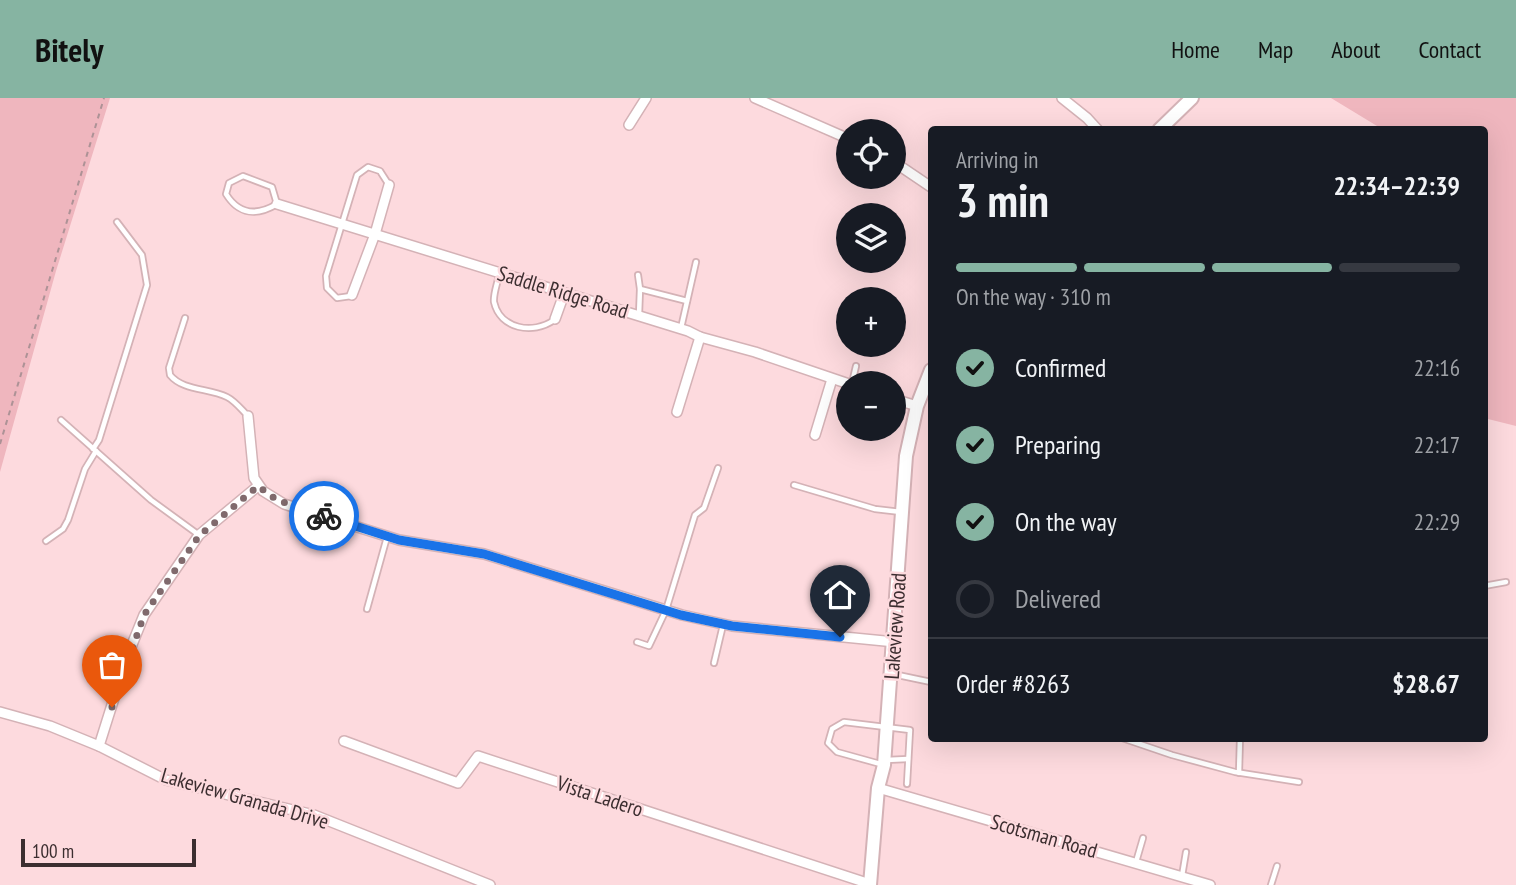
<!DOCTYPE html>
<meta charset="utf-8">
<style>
:root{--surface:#171b24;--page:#242831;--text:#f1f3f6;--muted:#9ea1a6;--line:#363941;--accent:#86b4a2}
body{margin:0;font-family:"PT Sans Narrow",sans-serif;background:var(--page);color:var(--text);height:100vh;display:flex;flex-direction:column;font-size:26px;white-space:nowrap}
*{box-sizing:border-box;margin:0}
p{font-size:23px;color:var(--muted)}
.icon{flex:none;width:38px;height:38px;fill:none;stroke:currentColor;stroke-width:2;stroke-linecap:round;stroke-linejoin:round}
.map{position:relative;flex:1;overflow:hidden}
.sheet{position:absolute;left:928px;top:28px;width:560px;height:616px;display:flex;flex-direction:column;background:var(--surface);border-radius:7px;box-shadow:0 7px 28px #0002}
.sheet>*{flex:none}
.fabs{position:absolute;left:836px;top:21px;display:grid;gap:14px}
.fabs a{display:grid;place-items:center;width:70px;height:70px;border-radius:50%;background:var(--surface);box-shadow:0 7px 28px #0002;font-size:35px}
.scale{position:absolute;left:21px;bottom:18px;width:175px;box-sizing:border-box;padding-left:7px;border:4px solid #3c2e30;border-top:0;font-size:19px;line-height:24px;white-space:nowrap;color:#3c2e30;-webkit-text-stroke:5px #fddade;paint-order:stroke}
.pin{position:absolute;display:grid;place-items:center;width:60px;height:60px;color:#fff;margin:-72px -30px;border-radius:50% 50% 50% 0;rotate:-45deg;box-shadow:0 0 7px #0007}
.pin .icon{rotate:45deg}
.courier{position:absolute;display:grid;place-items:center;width:70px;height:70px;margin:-35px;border:5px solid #1a73e8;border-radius:50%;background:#fff;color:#222;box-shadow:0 2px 9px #0007}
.summary em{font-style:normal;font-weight:700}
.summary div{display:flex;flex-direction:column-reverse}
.summary{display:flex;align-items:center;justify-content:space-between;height:119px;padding:0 28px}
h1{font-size:46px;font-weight:700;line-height:52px}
.bar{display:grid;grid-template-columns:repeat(4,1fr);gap:10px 7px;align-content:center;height:84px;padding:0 28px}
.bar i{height:9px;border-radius:5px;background:var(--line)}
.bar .active{background:var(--accent)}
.bar p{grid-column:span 4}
.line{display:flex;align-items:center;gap:18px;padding:0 28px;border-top:2px solid var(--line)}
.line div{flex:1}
ol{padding:0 28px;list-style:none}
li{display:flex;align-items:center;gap:21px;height:77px}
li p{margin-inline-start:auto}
li .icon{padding:7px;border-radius:50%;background:var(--accent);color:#111;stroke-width:4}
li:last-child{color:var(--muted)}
li i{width:38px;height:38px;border:4px solid var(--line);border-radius:50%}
header{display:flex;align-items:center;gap:42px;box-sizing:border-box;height:98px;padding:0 35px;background:var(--accent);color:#111}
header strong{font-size:33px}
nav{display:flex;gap:38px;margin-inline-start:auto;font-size:24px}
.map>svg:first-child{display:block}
.green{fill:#efb6be}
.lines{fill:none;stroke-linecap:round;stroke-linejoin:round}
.service-casing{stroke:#d4b2b6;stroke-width:8}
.minor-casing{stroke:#d4b2b6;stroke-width:12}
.tertiary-casing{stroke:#d4b2b6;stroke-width:16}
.path{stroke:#ad9296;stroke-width:2;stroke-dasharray:5 5;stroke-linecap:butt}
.service{stroke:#fff;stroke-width:4.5}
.minor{stroke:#fff;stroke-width:9}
.tertiary{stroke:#fff;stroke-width:12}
.done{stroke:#806a6d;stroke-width:7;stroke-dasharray:0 12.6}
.route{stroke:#1a73e8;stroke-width:9}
.labels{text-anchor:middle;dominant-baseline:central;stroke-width:5;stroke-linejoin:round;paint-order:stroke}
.street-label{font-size:21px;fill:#3c2e30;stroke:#fddade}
</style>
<header>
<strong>Bitely</strong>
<nav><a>Home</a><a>Map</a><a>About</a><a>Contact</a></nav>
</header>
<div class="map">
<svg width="1516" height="787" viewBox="0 0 1516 787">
<rect width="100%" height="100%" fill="#fddade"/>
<g class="green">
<path d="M0,0h110l-54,173 -56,201z"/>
<path d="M1331,0h185v328l-32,-8v-288l-102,-1z"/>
</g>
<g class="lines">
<defs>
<g id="service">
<path d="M243,78l29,11 5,17c-20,12 -38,11 -51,-10l3,-11z"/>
<path d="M499,176c-1,8 -6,20 -5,28 6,27 39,33 60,18"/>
<path d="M638,177l2,14"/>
<path d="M351,198l-14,2 -10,-10 -1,-12 31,-101 11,-8 12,4 9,14"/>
<path d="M639,217l1,-26 47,12"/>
<path d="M185,220l-16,50 1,7c13,16 39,13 57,22 8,4 14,12 20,18"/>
<path d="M681,230l15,-66"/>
<path d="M852,285l4,-17"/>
<path d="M61,322l90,80 48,35"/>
<path d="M93,351l6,-9 48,-155 -5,-30 -25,-33"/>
<path d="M794,387l81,24 26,3"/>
<path d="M46,443l17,-12 5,-9 17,-51 11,-18"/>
<path d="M1484,488l22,-4"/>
<path d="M367,511l20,-72"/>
<path d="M637,544l12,4 17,-36 29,-95 9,-7 14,-40"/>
<path d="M714,565l9,-38"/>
<path d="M893,576l38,8"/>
<path d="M1122,640l50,17 63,17 64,10"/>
<path d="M886,662l22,-1"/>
<path d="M884,667l-47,-13 -9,-9 4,-14 12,-7 66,8 -3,54"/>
<path d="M1239,675l1,-35"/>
<path d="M1136,764l7,-24"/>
<path d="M1182,778l4,-24"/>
<path d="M1271,787l6,-19"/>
</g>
<g id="minor">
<path d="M755,0l94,41"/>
<path d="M1062,0l25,20 11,12"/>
<path d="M629,27l17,-27"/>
<path d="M894,64l37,25"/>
<path d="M277,106l411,127 12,6 55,15 94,32"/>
<path d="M352,197l23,-61 14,-49"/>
<path d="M555,221l9,-25"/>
<path d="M894,301l23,7"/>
<path d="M677,314l23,-75"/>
<path d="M248,318l6,62 9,13 21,13 115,36 85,14 198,61 50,11 163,16"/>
<path d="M815,337l17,-56"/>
<path d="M0,614l50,14 49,20 67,34 148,35 176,70"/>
<path d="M344,643l114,42 20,-27 392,128"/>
<path d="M99,648l28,-89 17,-42 55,-80 59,-49"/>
<path d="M878,690l332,97"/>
</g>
<g id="tertiary">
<path d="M1159,32l33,-32"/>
<path d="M870,787l8,-97 6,-23 22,-309 11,-50 14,-36"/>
</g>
</defs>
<use href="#service" class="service-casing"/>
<use href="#minor" class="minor-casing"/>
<use href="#tertiary" class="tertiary-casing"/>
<path class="path" d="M0,346l104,-346"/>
<use href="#service" class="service"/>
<use href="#minor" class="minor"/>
<use href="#tertiary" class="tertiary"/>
</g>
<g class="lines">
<path class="done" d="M112,609l32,-92 55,-79 59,-50 19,14 47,16"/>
<path class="route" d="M324,418l75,24 85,14 197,61 51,11 108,11"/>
</g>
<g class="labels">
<g class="street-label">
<text transform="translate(563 194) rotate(17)">Saddle Ridge Road</text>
<text transform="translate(895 528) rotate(-86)">Lakeview Road</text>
<text transform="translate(600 698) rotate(18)">Vista Ladero</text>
<text transform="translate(245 700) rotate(16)">Lakeview Granada Drive</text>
<text transform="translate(1044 738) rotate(16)">Scotsman Road</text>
</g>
</g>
</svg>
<div class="fabs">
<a><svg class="icon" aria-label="locate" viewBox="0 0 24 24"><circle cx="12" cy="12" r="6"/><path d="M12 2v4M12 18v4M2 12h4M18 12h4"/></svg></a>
<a><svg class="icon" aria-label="layers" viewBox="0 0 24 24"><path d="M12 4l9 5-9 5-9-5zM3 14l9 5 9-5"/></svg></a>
<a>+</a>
<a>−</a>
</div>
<div class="scale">100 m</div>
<div class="pin" style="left:112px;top:609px;background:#ea580c"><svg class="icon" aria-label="bag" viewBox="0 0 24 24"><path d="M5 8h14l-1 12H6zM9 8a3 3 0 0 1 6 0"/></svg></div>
<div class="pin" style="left:840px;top:539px;background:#1f2937"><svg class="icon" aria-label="home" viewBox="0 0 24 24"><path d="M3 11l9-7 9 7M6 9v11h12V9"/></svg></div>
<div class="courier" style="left:324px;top:418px"><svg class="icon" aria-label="bike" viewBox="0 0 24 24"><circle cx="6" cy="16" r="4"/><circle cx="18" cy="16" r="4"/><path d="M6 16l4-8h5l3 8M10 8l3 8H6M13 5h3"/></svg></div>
<section class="sheet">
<div class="summary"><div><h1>3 min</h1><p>Arriving in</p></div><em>22:34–22:39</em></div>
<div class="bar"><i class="active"></i><i class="active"></i><i class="active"></i><i></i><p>On the way · 310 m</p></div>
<ol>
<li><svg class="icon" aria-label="check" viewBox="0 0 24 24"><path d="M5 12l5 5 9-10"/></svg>Confirmed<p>22:16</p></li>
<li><svg class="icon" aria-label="check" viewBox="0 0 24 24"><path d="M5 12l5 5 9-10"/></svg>Preparing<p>22:17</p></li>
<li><svg class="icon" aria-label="check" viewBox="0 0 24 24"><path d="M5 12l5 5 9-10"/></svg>On the way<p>22:29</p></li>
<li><i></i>Delivered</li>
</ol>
<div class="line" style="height:91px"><div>Order #8263</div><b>$28.67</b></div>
</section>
</div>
